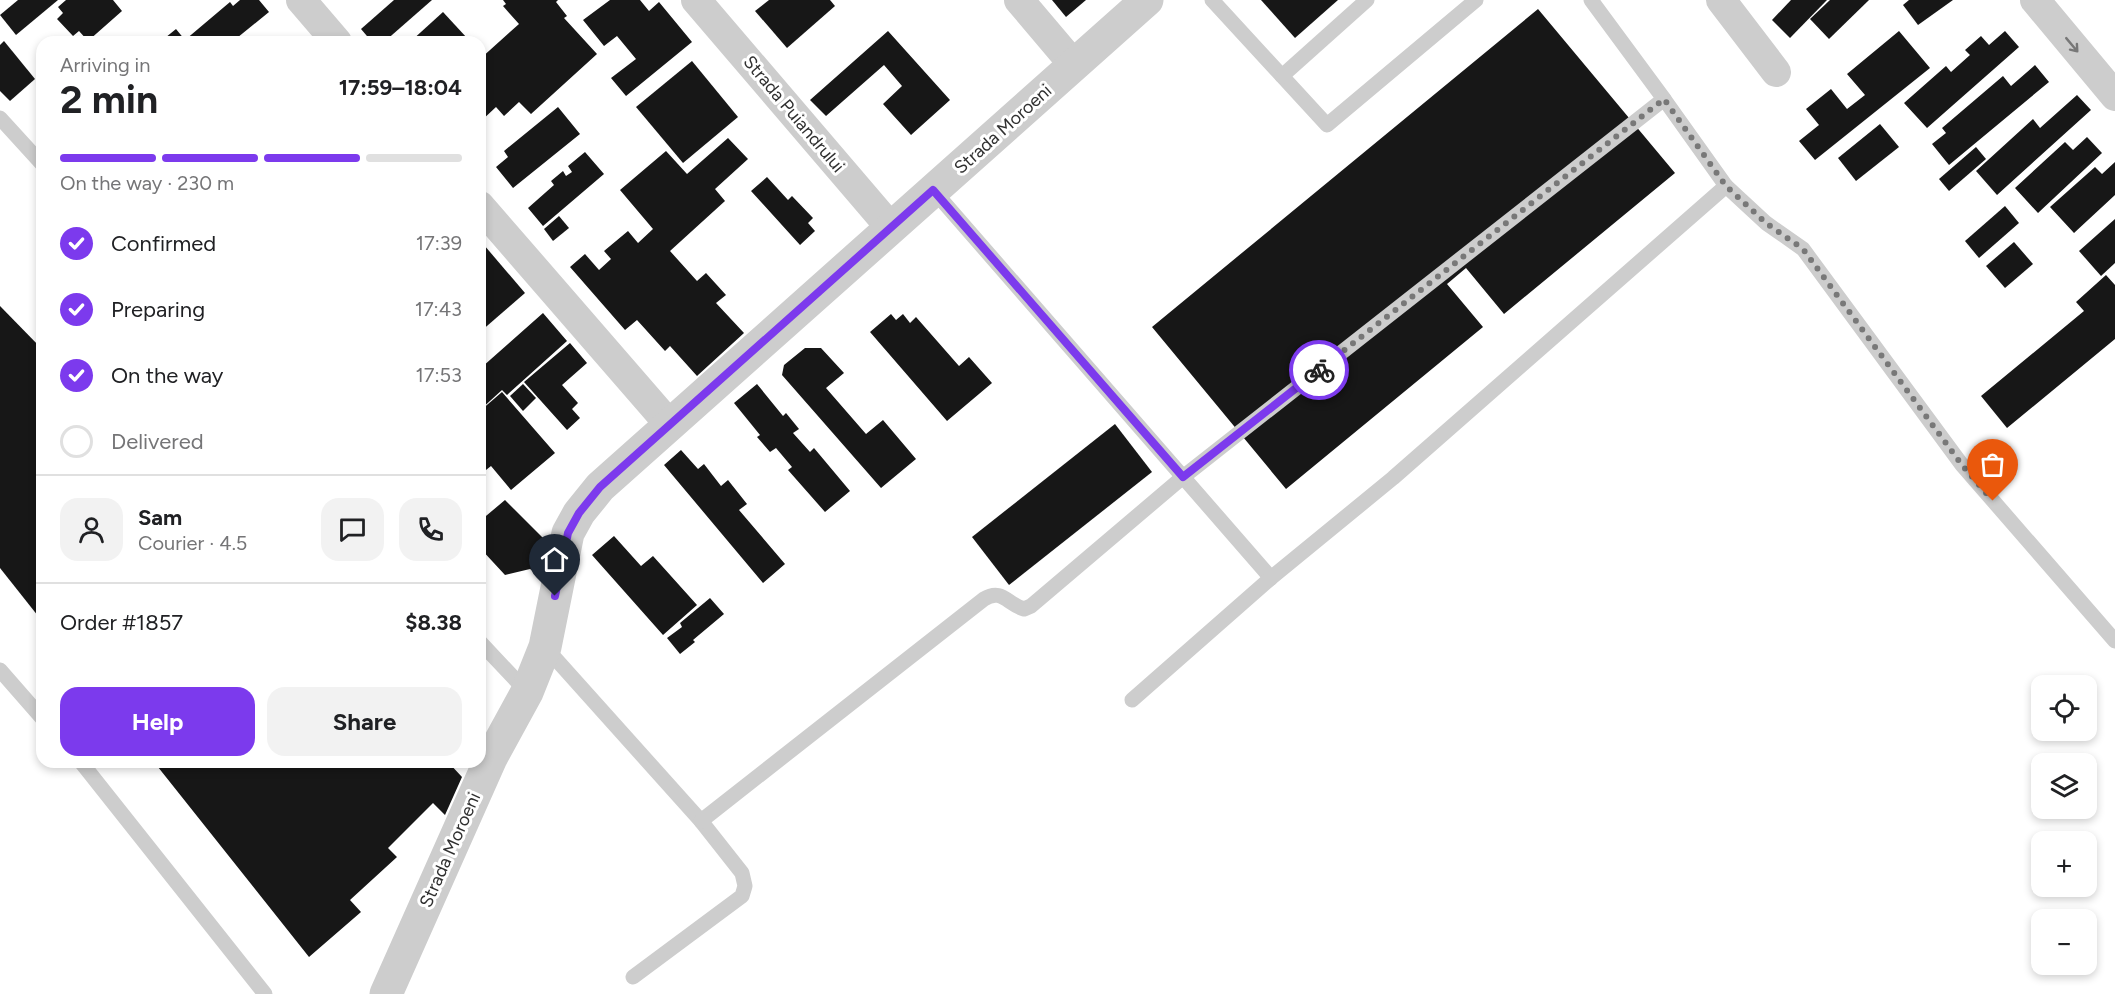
<!DOCTYPE html>
<meta charset="utf-8">
<style>
:root{--surface:#fff;--page:#f2f2f2;--text:#202124;--muted:#757577;--line:#e0e0e0;--accent:#7c3aed}
body{margin:0;font-family:Figtree,sans-serif;background:var(--page);color:var(--text);height:100vh;display:flex;flex-direction:column;font-size:22px;white-space:nowrap}
*{box-sizing:border-box;margin:0}
p{font-size:20px;color:var(--muted)}
.icon{flex:none;width:33px;height:33px;fill:none;stroke:currentColor;stroke-width:2;stroke-linecap:round;stroke-linejoin:round}
.map{position:relative;flex:1;overflow:hidden}
.panel{position:absolute;left:36px;top:36px;width:450px;height:732px;display:flex;flex-direction:column;background:var(--surface);border-radius:18px;box-shadow:0 3px 9px #0003}
.panel>*{flex:none}
.controls{position:absolute;left:2031px;top:675px;display:grid;gap:12px}
.controls a{display:grid;place-items:center;width:66px;height:66px;border-radius:12px;background:var(--surface);box-shadow:0 3px 9px #0003;font-size:30px}
.pin{position:absolute;display:grid;place-items:center;width:51px;height:51px;color:#fff;margin:-62px -26px;border-radius:50% 50% 50% 0;rotate:-45deg;box-shadow:0 0 6px #0007}
.pin .icon{rotate:45deg}
.courier{position:absolute;display:grid;place-items:center;width:60px;height:60px;margin:-30px;border:4px solid #7c3aed;border-radius:50%;background:#fff;color:#222;box-shadow:0 2px 8px #0007}
.summary em{font-style:normal;font-weight:700}
.summary div{display:flex;flex-direction:column-reverse}
.summary{display:flex;align-items:center;justify-content:space-between;height:102px;padding:0 24px}
h1{font-size:39px;font-weight:700;line-height:45px}
.bar{display:grid;grid-template-columns:repeat(4,1fr);gap:9px 6px;align-content:center;height:72px;padding:0 24px}
.bar i{height:8px;border-radius:4px;background:var(--line)}
.bar .on{background:var(--accent)}
.bar p{grid-column:span 4}
.line{display:flex;align-items:center;gap:15px;padding:0 24px;border-top:2px solid var(--line)}
.line div{flex:1}
.round{display:grid;place-items:center;flex:none;width:63px;height:63px;border-radius:18px;background:var(--page)}
ol{padding:0 24px;list-style:none}
li{display:flex;align-items:center;gap:18px;height:66px}
li p{margin-inline-start:auto}
li .icon{padding:6px;border-radius:50%;background:var(--accent);color:#fff;stroke-width:4}
li:last-child{color:var(--muted)}
li i{width:33px;height:33px;border:3px solid var(--line);border-radius:50%}
.cta{display:flex;gap:12px;margin-top:auto;padding:12px 24px}
.cta a{flex:1;height:69px;border-radius:18px;background:var(--accent);color:#fff;font-size:24px;font-weight:700;line-height:69px;text-align:center}
.cta a+a{background:var(--page);color:var(--text)}
.map>svg:first-child{display:block}
.building{fill:#171717}
.lines{fill:none;stroke-linecap:round;stroke-linejoin:round}
.service{stroke:#cdcdcd;stroke-width:15}
.minor{stroke:#cdcdcd;stroke-width:30}
.tertiary{stroke:#cdcdcd;stroke-width:33}
.oneway{stroke:#777}
.done{stroke:#787878;stroke-width:6;stroke-dasharray:0 10.8}
.route{stroke:#7c3aed;stroke-width:8}
.labels{text-anchor:middle;dominant-baseline:central;stroke-width:6;stroke-linejoin:round;paint-order:stroke}
.street-label{font-size:18px;fill:#303030;stroke:#fff}
</style>
<div class="map">
<svg width="2115" height="994" viewBox="0 0 2115 994">
<rect width="100%" height="100%" fill="#fff"/>
<g class="building">
<path d="M18,0h40l-42,35 -16,-20z"/>
<path d="M66,0h47l9,11 -34,30 -9,-10 -6,5 -16,-17 6,-6 -5,-6z"/>
<path d="M240,0h19l10,12 -37,30h-72l16,-13 9,11 45,-38 3,4z"/>
<path d="M394,0h38l-48,42h-12l-11,-13z"/>
<path d="M503,0h55l-2,2 11,14 -3,2 33,36 -66,60 -12,-12 -15,14 -8,-9 -16,15v-63l39,-35 -16,-18 3,-2z"/>
<path d="M610,0h30l9,11 10,-9 33,40 -66,54 -15,-18 25,-19 -19,-23 -13,10 -21,-26z"/>
<path d="M769,0h61l5,6 -48,42 -32,-37z"/>
<path d="M1052,0h34l-20,17z"/>
<path d="M1261,0h77l-43,38z"/>
<path d="M1791,0h36l-37,38 -18,-18z"/>
<path d="M1830,0h39l-40,39 -19,-20z"/>
<path d="M1909,0h44l-35,25 -15,-20z"/>
<path d="M1538,9l137,164 -171,141 -38,-46 -19,16 36,43 -197,162 -134,-162z"/>
<path d="M443,12l24,26 -5,4h-52z"/>
<path d="M888,31l62,69 -39,35 -28,-31 19,-18 -18,-21 -58,51 -16,-16z"/>
<path d="M1899,31l31,37 -115,92 -16,-19 20,-16 -13,-16 25,-20 16,20 18,-14 -18,-21z"/>
<path d="M2005,31l14,16 -92,81 -23,-25 42,-37 5,6 19,-17 -5,-5 16,-14 8,9z"/>
<path d="M4,41l31,38 -25,22 -10,-10v-46z"/>
<path d="M692,61l46,56 -55,46 -47,-56z"/>
<path d="M2035,65l14,17 -100,83 -17,-21 14,-11 -4,-5 61,-52 8,10z"/>
<path d="M2077,95l14,15 -94,85 -21,-24 57,-52 7,9z"/>
<path d="M558,107l22,27 -67,54 -17,-21 12,-10 -4,-6z"/>
<path d="M1880,124l19,23 -43,34 -18,-23z"/>
<path d="M2087,137l15,16 -64,60 -23,-25 50,-46 8,8z"/>
<path d="M728,138l20,21 -33,30 10,12 -55,50 27,30 9,-8 20,22 -10,8 28,30 -47,43 -27,-30 -5,5 -28,-31 -12,10 -55,-63 15,-13 14,16 12,-11 -7,-8 24,-20 10,12 15,-14 -33,-39 46,-39 21,23z"/>
<path d="M1976,147l10,12 -37,32 -10,-12z"/>
<path d="M585,152l19,22 -61,52 -15,-18 26,-23 -3,-4 12,-10 3,5 6,-4 -4,-6z"/>
<path d="M2115,162v33l-41,38 -24,-26 45,-40 7,7z"/>
<path d="M767,177l21,23 4,-4 21,22 -5,5 7,8 -15,14 -49,-54z"/>
<path d="M2005,206l14,17 -40,35 -14,-17z"/>
<path d="M559,216l10,12 -16,13 -9,-12z"/>
<path d="M2115,219v44l-14,13 -22,-25z"/>
<path d="M2014,242l19,22 -28,24 -19,-22z"/>
<path d="M484,245l41,48 -45,39v-84z"/>
<path d="M2106,275l9,10v54l-108,89 -26,-32 103,-85 -8,-9z"/>
<path d="M0,306l42,43v272l-42,-53z"/>
<path d="M543,313l24,28 -60,54 -5,-5 -22,20v-45l2,2z"/>
<path d="M891,314l5,6 7,-6 7,9 6,-6 43,49 10,-9 23,26 -45,38 -77,-89z"/>
<path d="M570,343l17,20 -25,22 16,18 -6,6 8,9 -13,12 -43,-48z"/>
<path d="M805,348h16l23,25 -18,15 40,46 17,-14 33,39 -35,29 -99,-113 2,-10z"/>
<path d="M523,384l13,14 -13,13 -13,-15z"/>
<path d="M757,384l26,32 3,-3 13,16 -6,4 17,19 4,-4 36,43 -25,21 -37,-42 4,-3 -16,-19 -6,4 -13,-15 3,-2 -26,-32z"/>
<path d="M502,392l53,61 -44,37 -20,-24 -5,4 -6,-6v-53z"/>
<path d="M1115,424l37,48 -143,113 -37,-48z"/>
<path d="M681,450l17,19 6,-5 17,22 7,-6 19,24 -8,6 46,54 -22,19 -99,-118z"/>
<path d="M505,500l40,40 -5,36 -10,-7 -25,6 -25,-27v-27z"/>
<path d="M614,536l27,30 12,-10 44,49 -34,30 -71,-80z"/>
<path d="M710,598l14,16 -31,26 2,2 -15,12 -13,-16 15,-11 -2,-4z"/>
<path d="M154,762h294l14,15 -17,38 -12,-12 -45,45 9,9 -47,43 11,12 -52,45z"/>
</g>
<g class="lines">
<g class="service">
<path d="M1212,0l115,125 149,-125"/>
<path d="M1282,76l85,-76"/>
<path d="M0,118l42,46"/>
<path d="M1726,186l40,37 37,26 159,216 153,176"/>
<path d="M933,190l338,388"/>
<path d="M480,642l47,50"/>
<path d="M545,647l156,174 41,52 3,13 -3,10 -109,81"/>
<path d="M0,670l42,48"/>
<path d="M1132,700l139,-122 122,-100 333,-292 -62,-87"/>
<path d="M81,762l184,232"/>
<path d="M701,821l283,-222c18,-11 23,5 40,10l7,-3 152,-129 481,-378 -73,-99"/>
</g>
<g class="minor">
<path d="M301,0l36,42"/>
<path d="M696,0l195,228"/>
<path d="M1019,0l55,65"/>
<path d="M1721,0l55,72"/>
<path d="M2035,0l80,96"/>
<path d="M480,206l190,219"/>
</g>
<path class="tertiary" d="M386,994l105,-236 36,-66 18,-45 23,-114 11,-20 21,-26 547,-487"/>
</g>
<defs><path id="oneway-shaft" d="M-6 0H5M1.5-3L5.5 0L1.5 3" fill="none" stroke-width="1.6" stroke-linecap="round" stroke-linejoin="round" transform="scale(1.5)"/></defs>
<use class="oneway" href="#oneway-shaft" transform="translate(2072 45) rotate(50)"/>
<g class="lines">
<path class="done" d="M1319,370l345,-271 62,87 40,37 37,26 159,216 31,36"/>
<path class="route" d="M555,596l13,-63 11,-20 21,-26 333,-297 250,287 136,-107"/>
</g>
<g class="labels">
<g class="street-label">
<text transform="translate(794 114) rotate(50)">Strada Puiandrului</text>
<text transform="translate(1003 129) rotate(-42)">Strada Moroeni</text>
<text transform="translate(450 850) rotate(-66)">Strada Moroeni</text>
</g>
</g>
</svg>
<div class="controls">
<a><svg class="icon" aria-label="locate" viewBox="0 0 24 24"><circle cx="12" cy="12" r="6"/><path d="M12 2v4M12 18v4M2 12h4M18 12h4"/></svg></a>
<a><svg class="icon" aria-label="layers" viewBox="0 0 24 24"><path d="M12 4l9 5-9 5-9-5zM3 14l9 5 9-5"/></svg></a>
<a>+</a>
<a>−</a>
</div>
<div class="pin" style="left:1993px;top:501px;background:#ea580c"><svg class="icon" aria-label="bag" viewBox="0 0 24 24"><path d="M5 8h14l-1 12H6zM9 8a3 3 0 0 1 6 0"/></svg></div>
<div class="pin" style="left:555px;top:596px;background:#1f2937"><svg class="icon" aria-label="home" viewBox="0 0 24 24"><path d="M3 11l9-7 9 7M6 9v11h12V9"/></svg></div>
<div class="courier" style="left:1319px;top:370px"><svg class="icon" aria-label="bike" viewBox="0 0 24 24"><circle cx="6" cy="16" r="4"/><circle cx="18" cy="16" r="4"/><path d="M6 16l4-8h5l3 8M10 8l3 8H6M13 5h3"/></svg></div>
<section class="panel">
<div class="summary"><div><h1>2 min</h1><p>Arriving in</p></div><em>17:59–18:04</em></div>
<div class="bar"><i class="on"></i><i class="on"></i><i class="on"></i><i></i><p>On the way · 230 m</p></div>
<ol>
<li><svg class="icon" aria-label="check" viewBox="0 0 24 24"><path d="M5 12l5 5 9-10"/></svg>Confirmed<p>17:39</p></li>
<li><svg class="icon" aria-label="check" viewBox="0 0 24 24"><path d="M5 12l5 5 9-10"/></svg>Preparing<p>17:43</p></li>
<li><svg class="icon" aria-label="check" viewBox="0 0 24 24"><path d="M5 12l5 5 9-10"/></svg>On the way<p>17:53</p></li>
<li><i></i>Delivered</li>
</ol>
<div class="line" style="height:108px"><a class="round"><svg class="icon" aria-label="person" viewBox="0 0 24 24"><circle cx="12" cy="8" r="4"/><path d="M4 21q1-7 8-7t8 7"/></svg></a><div><b>Sam</b><p>Courier · 4.5</p></div><a class="round"><svg class="icon" aria-label="chat" viewBox="0 0 24 24"><path d="M4 5h16v11H9l-5 4z"/></svg></a><a class="round"><svg class="icon" aria-label="phone" viewBox="0 0 24 24"><path d="M5 4h4l2 5-3 2q2 4 5 5l2-3 5 2v4C11 20 4 13 5 4z"/></svg></a></div>
<div class="line" style="height:78px"><div>Order #1857</div><b>$8.38</b></div>
<div class="cta"><a>Help</a><a>Share</a></div>
</section>
</div>
